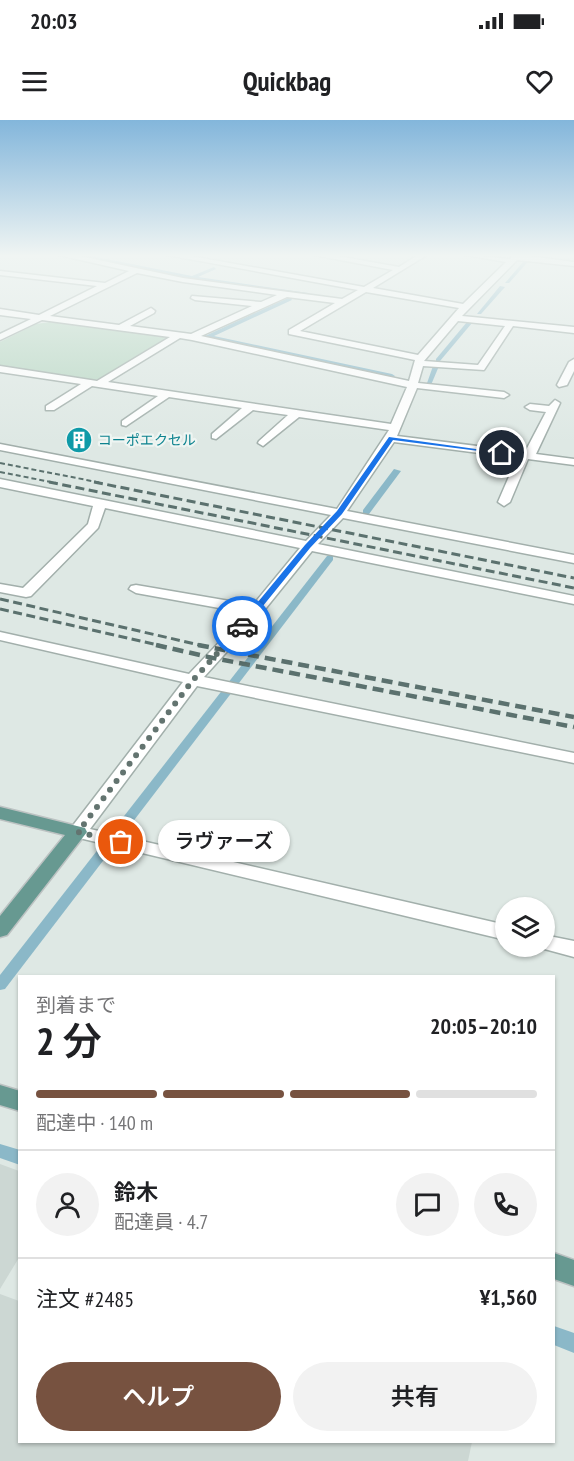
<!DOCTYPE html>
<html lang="ja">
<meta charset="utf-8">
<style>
:root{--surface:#fff;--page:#f2f2f2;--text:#202124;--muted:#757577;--line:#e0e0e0;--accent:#775240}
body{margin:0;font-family:"PT Sans Narrow","Noto Sans JP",sans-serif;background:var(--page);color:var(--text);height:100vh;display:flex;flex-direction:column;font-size:22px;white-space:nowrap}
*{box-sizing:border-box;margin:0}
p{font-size:20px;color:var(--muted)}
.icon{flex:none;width:33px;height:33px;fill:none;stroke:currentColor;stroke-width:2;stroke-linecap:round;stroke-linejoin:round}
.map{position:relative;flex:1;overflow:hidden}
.panel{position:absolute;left:18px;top:855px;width:537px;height:468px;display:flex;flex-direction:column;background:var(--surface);border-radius:0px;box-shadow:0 2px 4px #0004}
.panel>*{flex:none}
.tools{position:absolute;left:495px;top:777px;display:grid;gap:12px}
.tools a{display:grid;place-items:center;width:60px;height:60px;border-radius:50%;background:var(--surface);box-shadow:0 2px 4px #0004;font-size:30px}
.pin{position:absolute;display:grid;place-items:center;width:51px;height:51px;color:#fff;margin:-26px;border:3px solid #fff;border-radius:50%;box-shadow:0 2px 6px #0007}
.courier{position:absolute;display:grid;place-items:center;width:60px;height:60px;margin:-30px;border:4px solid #1a73e8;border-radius:50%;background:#fff;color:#222;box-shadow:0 2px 8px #0007}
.bubble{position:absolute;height:42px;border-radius:21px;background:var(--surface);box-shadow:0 2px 4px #0004;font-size:20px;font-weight:600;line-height:42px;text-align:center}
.overview em{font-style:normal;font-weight:600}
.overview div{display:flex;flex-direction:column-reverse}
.overview{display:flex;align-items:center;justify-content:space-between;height:102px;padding:0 18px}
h1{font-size:39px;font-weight:600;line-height:45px}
.bar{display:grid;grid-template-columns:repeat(4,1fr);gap:9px 6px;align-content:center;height:72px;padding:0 18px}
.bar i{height:8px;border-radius:4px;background:var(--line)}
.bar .on{background:var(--accent)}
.bar p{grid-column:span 4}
.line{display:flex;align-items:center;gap:15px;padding:0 18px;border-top:2px solid var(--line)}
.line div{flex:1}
.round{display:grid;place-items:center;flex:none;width:63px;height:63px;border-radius:32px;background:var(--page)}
.primary-button{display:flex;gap:12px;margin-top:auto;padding:12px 18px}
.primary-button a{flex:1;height:69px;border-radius:36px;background:var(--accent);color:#fff;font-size:24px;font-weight:600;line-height:69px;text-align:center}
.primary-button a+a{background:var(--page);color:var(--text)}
.status{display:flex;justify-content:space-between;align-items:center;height:42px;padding:0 30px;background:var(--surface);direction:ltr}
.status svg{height:16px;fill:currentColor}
header{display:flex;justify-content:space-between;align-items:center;height:78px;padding:0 18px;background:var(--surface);font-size:27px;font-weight:600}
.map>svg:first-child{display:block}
.built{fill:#ccd7d3}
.green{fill:#b9d7c4}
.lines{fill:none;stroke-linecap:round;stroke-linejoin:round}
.stream{fill:#8bb8c8;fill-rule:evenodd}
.minor-casing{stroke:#a2afab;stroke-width:3}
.major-casing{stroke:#bcc2c2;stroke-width:3}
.minor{fill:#fff;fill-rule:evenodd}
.major{fill:#679991;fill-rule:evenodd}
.rail-far2{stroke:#5b716e;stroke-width:2;stroke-dasharray:5 3;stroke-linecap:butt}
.rail-far1{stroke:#5b716e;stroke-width:3;stroke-dasharray:9 4.5;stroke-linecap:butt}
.rail{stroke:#5b716e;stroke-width:4.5;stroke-dasharray:11 6;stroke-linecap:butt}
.route{fill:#1a73e8}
.done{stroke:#637470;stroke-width:6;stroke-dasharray:0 10.8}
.labels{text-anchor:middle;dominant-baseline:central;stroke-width:4.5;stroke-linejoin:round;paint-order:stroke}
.far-culture-label{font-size:14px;fill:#0d838f;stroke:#eef5f2;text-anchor:start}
</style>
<div class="status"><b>20:03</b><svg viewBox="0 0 49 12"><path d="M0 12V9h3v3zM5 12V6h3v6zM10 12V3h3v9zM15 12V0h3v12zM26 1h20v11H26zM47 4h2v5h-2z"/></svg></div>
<header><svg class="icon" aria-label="menu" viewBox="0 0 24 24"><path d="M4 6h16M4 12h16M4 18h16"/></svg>Quickbag<svg class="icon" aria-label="heart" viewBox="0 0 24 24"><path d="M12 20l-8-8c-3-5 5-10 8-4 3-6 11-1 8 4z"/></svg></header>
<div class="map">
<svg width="574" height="1341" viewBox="0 0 574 1341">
<rect width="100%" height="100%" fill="#dee8e4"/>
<g class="built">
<path d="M0,1044l19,7 1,85 -20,33z"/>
<path d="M0,1174l19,7 1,141h452l-4,19h-468z"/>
</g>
<path class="green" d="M50,202l114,15 2,3 -64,39 -10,1 -92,-14v-24l36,-18z"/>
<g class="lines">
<g class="stream">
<path d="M74,135h12l106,21 22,-9 2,2 -18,8 110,16 -3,2 -114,-16z"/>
<path d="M529,135h5l-25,28h-4z"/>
<path d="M500,166l5,1 -24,27h-4z"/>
<path d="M290,177l2,3 -78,36 178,38 3,2 -1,1 -189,-41z"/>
<path d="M467,202l5,1 -32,38h-4v-2z"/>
<path d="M436,244l3,2 -8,19 -5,1 7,-20z"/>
<path d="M394,349l7,2 -32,43h-6v-4z"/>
<path d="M330,435l3,1v4l-328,429 -5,1v-15l327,-419z"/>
<path d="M0,1024l20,6v15l-20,-7z"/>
<path d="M554,1206l20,7v20l-20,-8z"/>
</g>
<defs>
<g id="minor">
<path d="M59,135h16l108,23 159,21 16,-9 -191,-35h18l179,32 29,-17 -79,-15h18l67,12 19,-12h9l-54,33 90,16 43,-42 -40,-7 44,4 3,-4h8l53,7v4l-57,-6 -55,56 112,11v6l-61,-7 -29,44 -61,-4 -5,17 86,9 5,3 -5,3 -87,-10 -20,48 128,16 21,-40 -16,-2 -5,-3 5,-3 19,2 6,-6 5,3 -24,51 38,5v6l-46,-6 -18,43 -6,4 -6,-4 19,-44 -123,-16 -47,69 227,44v8l-231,-45 -25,26 256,52v8l-262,-53 -50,62 -58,64 370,76v10l-377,-77 -107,143 416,96v15l-435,-104 -2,-4 2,-4 112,-146 -183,-42v-8l189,42 58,-61 -111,-20 -7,-4 2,-3 5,-1 117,20 47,-57 -195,-40 -7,20 -67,68 -5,1 -26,-5v-8l23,4 65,-64 5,-18 -93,-19v-8l306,62 25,-26 -331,-65v-6l337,65 52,-79 -90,-13 -36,29 -5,-3 1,-2 29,-26 -35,-5 -37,29 -4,-1v-4l30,-26 -73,-11 -43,29 -4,-1v-4l36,-25 -66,-10 -38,24h-8v-4l35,-22 -81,-12v-6l97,15 73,-44 -128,-17 -42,20v-6l31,-15 -31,-4v-6l39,6 58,-29 -97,-11v-4l105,12 24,-12zM137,153l46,9 94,13 -16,7 -69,-6 -1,2 4,2 57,6 -61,28 -61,-8 24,-13 1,-2 -4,-3 -32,17 -69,-9zM366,172l93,16 -41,47 -118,-24zM287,177l48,6 -46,27v4l126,26 -6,21 -208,-45zM458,201l47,5 -27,39 -54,-4zM180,218l12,2 215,47 -16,37 -283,-42z"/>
<path d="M574,239v12l-7,14 -8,2 -2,-2 12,-23z"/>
<path d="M544,815l30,6v16l-37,-10 7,-1z"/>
</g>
<g id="major">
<path d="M0,687l85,21 2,4 -80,103 -7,2v-21l65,-81 -65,-16z"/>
<path d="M0,965l20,6v20l-20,-6z"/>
<path d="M554,1133l20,7v26l-20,-7z"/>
</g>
</defs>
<use href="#minor" class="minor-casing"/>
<use href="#major" class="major-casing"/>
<use href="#minor" class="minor"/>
<use href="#major" class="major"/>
<g class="rail-far2">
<path d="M0,343l102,20"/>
<path d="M0,352l56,11"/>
</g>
<g class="rail-far1">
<path d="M49,362l525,106"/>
<path d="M94,362l480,96"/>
<path d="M0,479l204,47"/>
<path d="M0,489l162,37"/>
</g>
<g class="rail">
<path d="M156,525l57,13 361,69"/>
<path d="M198,525l376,72"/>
</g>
</g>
<linearGradient id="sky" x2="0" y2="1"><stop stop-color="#83b6db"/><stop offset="0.42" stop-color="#f0f5f3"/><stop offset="1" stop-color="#f0f5f3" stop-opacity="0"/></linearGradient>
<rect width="574" height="323" fill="url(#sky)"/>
<path class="route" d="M389,317l116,16 -3,1 -109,-14 -51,74 -32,34 -65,80h-6v-3l66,-80 32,-34z"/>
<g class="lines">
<path class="done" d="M121,722l-43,-10 115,-152 49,-54"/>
</g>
<defs>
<symbol id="building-disc" viewBox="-11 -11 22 22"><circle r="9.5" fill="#0f9aa8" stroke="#eef5f2"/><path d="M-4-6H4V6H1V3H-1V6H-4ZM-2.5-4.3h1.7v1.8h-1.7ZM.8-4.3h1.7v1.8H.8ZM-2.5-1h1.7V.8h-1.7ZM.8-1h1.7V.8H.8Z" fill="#fff"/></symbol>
</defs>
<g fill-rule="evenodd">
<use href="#building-disc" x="64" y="305" width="30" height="30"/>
</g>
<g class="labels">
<g class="far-culture-label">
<text x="98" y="320">コーポエクセル</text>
</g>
</g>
</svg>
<div class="tools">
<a><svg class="icon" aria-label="layers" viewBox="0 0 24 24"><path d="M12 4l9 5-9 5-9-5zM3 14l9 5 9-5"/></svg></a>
</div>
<div class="pin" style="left:121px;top:722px;background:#ea580c"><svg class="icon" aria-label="bag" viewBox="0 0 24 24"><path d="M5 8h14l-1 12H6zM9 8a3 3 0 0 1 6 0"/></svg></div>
<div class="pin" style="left:502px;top:333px;background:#1f2937"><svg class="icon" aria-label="home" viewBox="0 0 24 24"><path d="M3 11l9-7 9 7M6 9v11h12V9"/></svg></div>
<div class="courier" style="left:242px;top:506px"><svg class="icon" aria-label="car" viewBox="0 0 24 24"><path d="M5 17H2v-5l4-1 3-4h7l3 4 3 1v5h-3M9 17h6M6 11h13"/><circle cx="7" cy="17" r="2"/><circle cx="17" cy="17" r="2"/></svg></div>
<div class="bubble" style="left:158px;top:700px;width:132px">ラヴァーズ</div>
<section class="panel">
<div class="overview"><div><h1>2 分</h1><p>到着まで</p></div><em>20:05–20:10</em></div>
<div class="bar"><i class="on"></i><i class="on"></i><i class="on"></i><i></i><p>配達中 · 140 m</p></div>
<div class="line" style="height:108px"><a class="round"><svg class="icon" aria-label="person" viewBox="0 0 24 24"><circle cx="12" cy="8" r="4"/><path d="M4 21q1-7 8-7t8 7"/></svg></a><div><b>鈴木</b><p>配達員 · 4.7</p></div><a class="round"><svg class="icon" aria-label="chat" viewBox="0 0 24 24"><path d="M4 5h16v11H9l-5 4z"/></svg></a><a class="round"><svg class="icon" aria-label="phone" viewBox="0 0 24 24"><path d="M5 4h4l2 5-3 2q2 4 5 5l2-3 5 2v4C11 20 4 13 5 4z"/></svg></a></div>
<div class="line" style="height:78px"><div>注文 #2485</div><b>¥1,560</b></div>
<div class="primary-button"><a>ヘルプ</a><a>共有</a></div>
</section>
</div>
